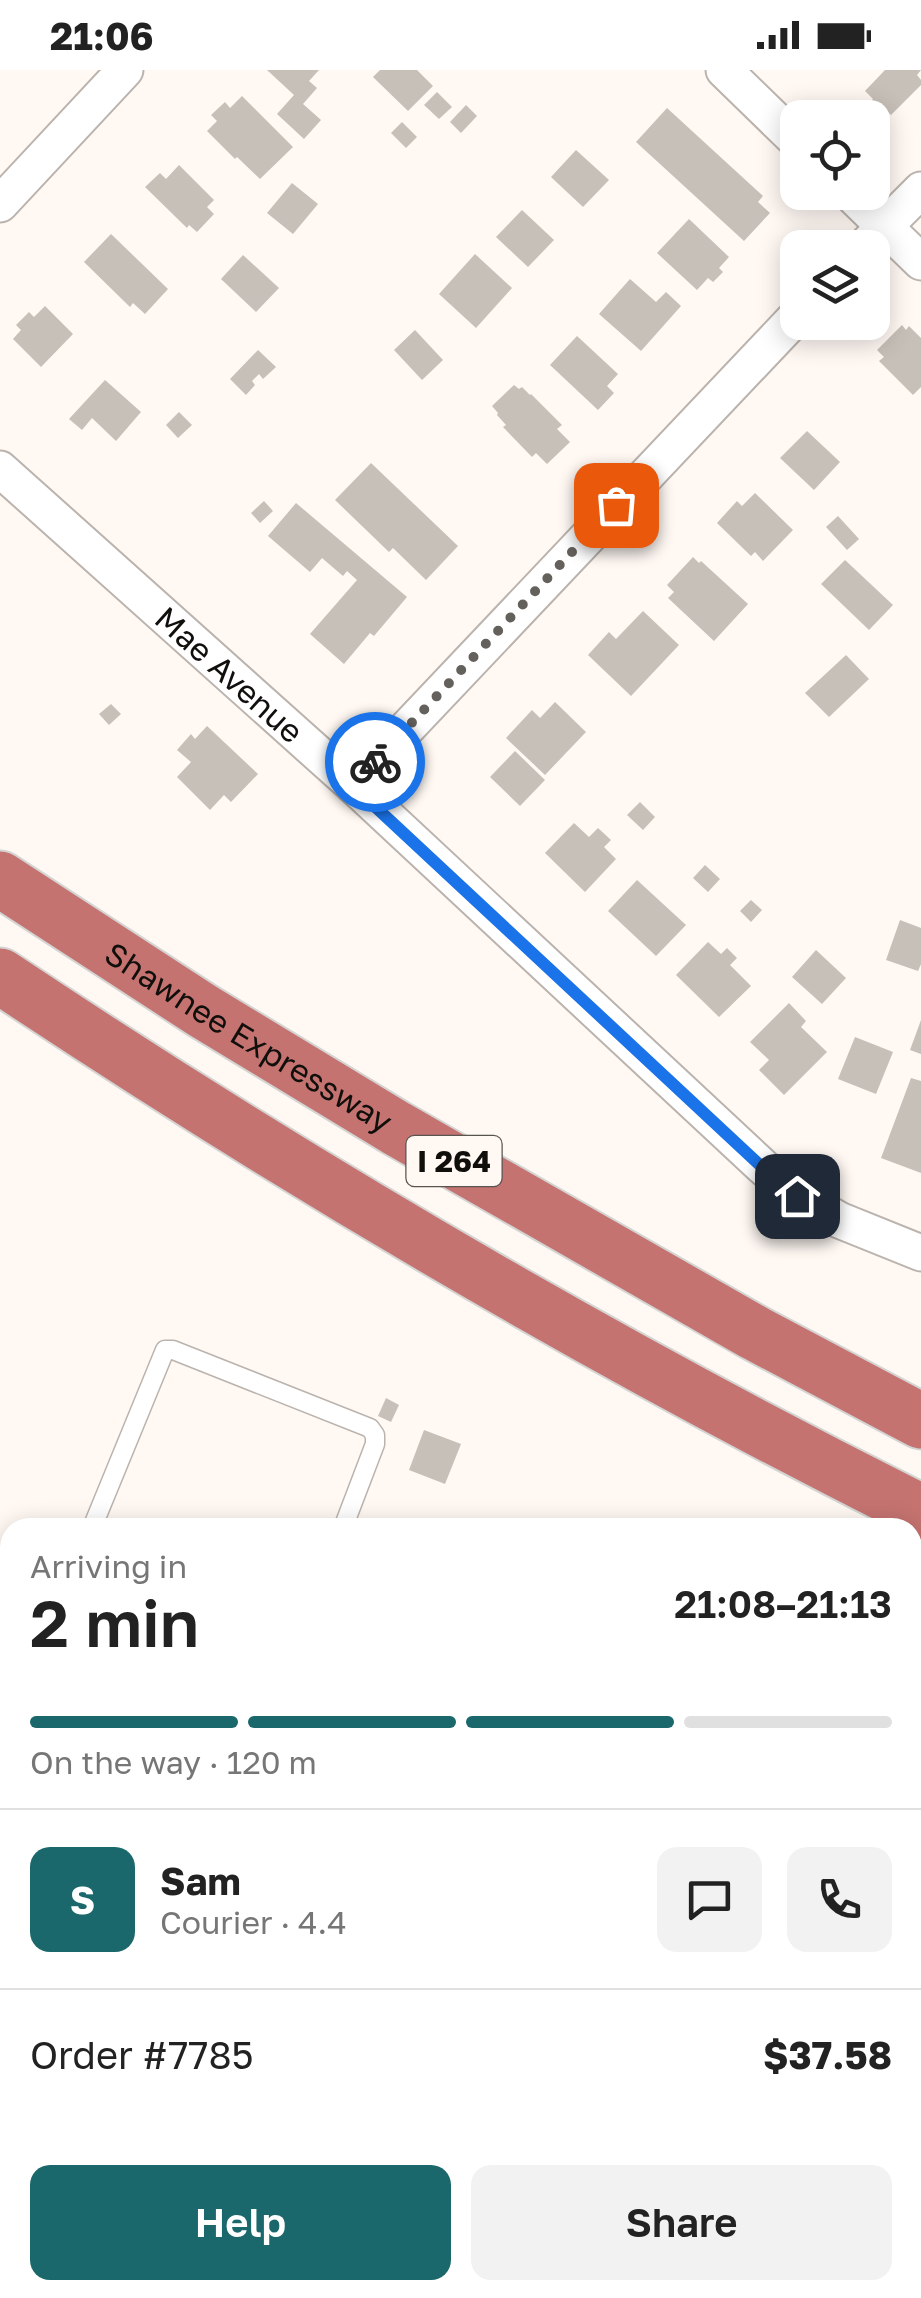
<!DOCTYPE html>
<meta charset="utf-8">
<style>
:root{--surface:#fff;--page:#f2f2f2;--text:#222;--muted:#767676;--line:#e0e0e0;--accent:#1a686b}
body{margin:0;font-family:"Golos Text",sans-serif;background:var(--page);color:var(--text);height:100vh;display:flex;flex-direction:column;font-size:38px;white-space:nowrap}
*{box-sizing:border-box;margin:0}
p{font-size:32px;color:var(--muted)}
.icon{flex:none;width:55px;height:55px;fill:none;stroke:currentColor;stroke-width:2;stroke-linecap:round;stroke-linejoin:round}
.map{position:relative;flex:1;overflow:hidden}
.panel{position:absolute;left:0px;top:1448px;width:922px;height:782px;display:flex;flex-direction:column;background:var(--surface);border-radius:30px 30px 0 0;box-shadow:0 5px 25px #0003}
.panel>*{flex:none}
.tools{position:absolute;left:780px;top:30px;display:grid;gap:20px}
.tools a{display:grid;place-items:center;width:110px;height:110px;border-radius:20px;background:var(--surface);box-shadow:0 5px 25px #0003;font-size:50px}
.pin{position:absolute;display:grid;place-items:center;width:85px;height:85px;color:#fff;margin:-42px;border-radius:20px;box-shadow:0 5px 15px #0006}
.courier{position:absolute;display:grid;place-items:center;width:100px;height:100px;margin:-50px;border:8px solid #1a73e8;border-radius:50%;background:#fff;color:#222;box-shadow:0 2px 12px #0007}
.summary em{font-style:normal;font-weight:600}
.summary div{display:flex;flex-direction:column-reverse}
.summary{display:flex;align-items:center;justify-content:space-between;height:170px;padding:0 30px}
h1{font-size:65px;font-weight:600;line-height:75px}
.bar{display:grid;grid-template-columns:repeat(4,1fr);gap:15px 10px;align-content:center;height:120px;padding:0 30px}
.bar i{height:12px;border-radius:8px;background:var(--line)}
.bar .active{background:var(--accent)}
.bar p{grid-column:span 4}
.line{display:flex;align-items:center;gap:25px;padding:0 30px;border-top:2px solid var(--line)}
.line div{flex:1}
.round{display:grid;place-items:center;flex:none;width:105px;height:105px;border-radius:20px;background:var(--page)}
.primary-button{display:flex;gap:20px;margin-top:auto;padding:20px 30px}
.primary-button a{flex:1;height:115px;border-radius:20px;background:var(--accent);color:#fff;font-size:40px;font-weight:600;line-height:115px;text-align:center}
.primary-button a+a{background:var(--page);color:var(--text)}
.status{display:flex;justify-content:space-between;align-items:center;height:70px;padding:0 50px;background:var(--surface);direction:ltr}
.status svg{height:28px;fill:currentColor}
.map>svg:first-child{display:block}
.building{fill:#c7c0b9}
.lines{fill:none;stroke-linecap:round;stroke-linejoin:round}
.service-casing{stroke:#bbb3ad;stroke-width:21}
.minor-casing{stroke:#bbb3ad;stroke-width:39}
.motorway-casing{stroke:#d4d4d3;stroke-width:59}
.service{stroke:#fff;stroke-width:18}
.minor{stroke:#fff;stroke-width:35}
.motorway{stroke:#c57370;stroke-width:55}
.done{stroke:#64615d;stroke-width:10;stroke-dasharray:0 18}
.route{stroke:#1a73e8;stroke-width:12}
.labels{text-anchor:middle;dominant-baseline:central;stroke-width:8;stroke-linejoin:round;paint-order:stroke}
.shield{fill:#fff8f3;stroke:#585551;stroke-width:2.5}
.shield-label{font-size:30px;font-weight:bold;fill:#110f0c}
.street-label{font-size:32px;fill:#110f0c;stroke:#fff8f3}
</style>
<div class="status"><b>21:06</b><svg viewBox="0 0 49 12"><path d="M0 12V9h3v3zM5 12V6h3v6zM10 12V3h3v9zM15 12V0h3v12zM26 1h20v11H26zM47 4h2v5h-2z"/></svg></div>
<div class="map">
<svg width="921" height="2228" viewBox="0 0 921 2228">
<rect width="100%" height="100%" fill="#fff8f3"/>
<g class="building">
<path d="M267,0h52l-10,11 8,7 -14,16 18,16 -17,19 -27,-25 17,-19z"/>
<path d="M380,0h37l16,16 -25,25 -35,-34z"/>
<path d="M885,0h36l-4,5 4,5v5l-30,30 -7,-7 -6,6 -10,-10 5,-5 -8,-8z"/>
<path d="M437,22l15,15 -13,12 -15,-14z"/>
<path d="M242,26l51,51 -33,32 -23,-22 -2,2 -28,-28 10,-10 -6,-6 14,-13 5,6z"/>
<path d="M466,35l11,11 -16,17 -11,-11z"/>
<path d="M667,38l96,88 -5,6 12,11 -26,28 -108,-99z"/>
<path d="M402,52l15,15 -11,11 -15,-15z"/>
<path d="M576,80l33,30 -26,27 -32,-30z"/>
<path d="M179,95l35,35 -7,7 7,7 -17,18 -8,-7 -2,3 -42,-41 15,-14 6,6z"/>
<path d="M292,113l26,21 -25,30 -26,-21z"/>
<path d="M522,140l32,30 -26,27 -32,-30z"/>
<path d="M689,149l40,38 -10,11 4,4 -10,10 -5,-4 -11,12 -40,-37z"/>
<path d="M111,164l57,55 -23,25 -12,-11 -3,4 -46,-45z"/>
<path d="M475,184l37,34 -36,40 -37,-34z"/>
<path d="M243,185l36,33 -23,24 -35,-33z"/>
<path d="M630,209l26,23 10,-10 15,14 -40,45 -42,-37z"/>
<path d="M45,236l28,28 -32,33 -28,-28 8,-9 -5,-5 13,-13 5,5z"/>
<path d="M902,255l4,5 3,-4 12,12v49l-8,8 -34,-34 5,-4 -7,-7z"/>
<path d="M415,260l28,30 -21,20 -28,-30z"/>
<path d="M577,266l41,38 -11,12 7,7 -16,17 -48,-45z"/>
<path d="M258,280l18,17 -13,12 -4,-5 -7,7 3,4 -9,10 -16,-16z"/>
<path d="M105,310l36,32 -25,29 -24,-23 -10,12 -13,-11z"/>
<path d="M514,315l5,4 3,-2 8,8 1,-1 31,31 -5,4 13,13 -23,22 -11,-11 -4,4 -29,-30 3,-2 -9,-10 1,-2 -6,-7z"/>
<path d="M179,342l13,13 -14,13 -12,-13z"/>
<path d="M807,361l33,31 -26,28 -34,-32z"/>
<path d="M371,393l87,83 -32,34 -33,-32 -4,4 -54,-52z"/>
<path d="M755,423l38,37 -30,31 -8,-9 -4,4 -34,-33 20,-22 5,5z"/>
<path d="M264,431l9,10 -13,12 -9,-10z"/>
<path d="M296,433l111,94 -33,39 -4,-3 -26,31 -34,-30 47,-54 -10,-9 -4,5 -21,-18 -12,14 -42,-36z"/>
<path d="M838,446l21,23 -12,11 -21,-23z"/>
<path d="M693,487l6,6 2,-2 47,43 -34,37 -46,-43 6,-6 -7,-7z"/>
<path d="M845,490l48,45 -24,25 -48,-46z"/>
<path d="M643,541l36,34 -48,51 -43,-41 21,-23 7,7z"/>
<path d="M846,585l23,24 -40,38 -24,-24z"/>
<path d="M555,632l31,30 -41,43 -39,-37 26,-28 8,8z"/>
<path d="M111,634l10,10 -12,11 -10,-11z"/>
<path d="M207,656l51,48 -27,28 -7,-7 -14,15 -33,-33 14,-15 -14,-12 14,-16 4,5z"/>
<path d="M515,681l30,29 -25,26 -30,-29z"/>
<path d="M640,732l15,15 -12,13 -16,-15z"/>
<path d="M574,753l15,14 9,-9 13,12 -7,7 12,12 -31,33 -40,-39z"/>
<path d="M705,795l15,14 -12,13 -15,-14z"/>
<path d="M637,810l49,45 -30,31 -48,-45z"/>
<path d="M751,830l11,10 -11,12 -11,-11z"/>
<path d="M900,850l21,8v36l-3,7 -32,-11z"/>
<path d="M708,872l13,12 6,-6 10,10 -7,7 21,21 -32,31 -43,-42z"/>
<path d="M816,880l30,28 -24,26 -30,-27z"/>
<path d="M789,933l17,18 -5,6 26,25 -43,43 -25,-25 10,-10 -19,-18z"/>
<path d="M921,950v34l-11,-4z"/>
<path d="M855,967l38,15 -17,42 -38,-15z"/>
<path d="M911,1008l10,3v92l-40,-15z"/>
<path d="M386,1328l13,7 -8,17 -13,-6z"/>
<path d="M424,1360l37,14 -16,40 -36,-14z"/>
<path d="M0,1670l10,3v49l-10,-4z"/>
<path d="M0,2149l10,4 -10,28z"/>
<path d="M169,2220h50l-1,8h-49z"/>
<path d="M456,2220h47l5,2 -2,6h-53z"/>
<path d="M666,2220h51l-3,8h-28z"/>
</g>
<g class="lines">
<defs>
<path id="service" d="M92,1458l73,-178h8l197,78 5,7v9l-32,84"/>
<g id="minor">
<path d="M724,0l74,72"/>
<path d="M849,122l72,70"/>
<path d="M0,134l125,-134"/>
<path d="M863,178l58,-58"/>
<path id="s1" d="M0,399l353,316 410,382 34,29 42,24 82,33"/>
<path d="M353,715l445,-470"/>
<path d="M0,1836l10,1"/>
<path d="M912,2036l9,3"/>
<path d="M808,2228l3,-8"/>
</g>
<g id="motorway">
<path id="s2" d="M0,809l203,132 193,117 359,205 166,88"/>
<path d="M0,906c296,197 603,377 921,536"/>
</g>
</defs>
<use href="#service" class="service-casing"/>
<use href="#minor" class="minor-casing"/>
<use href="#motorway" class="motorway-casing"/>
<use href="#service" class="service"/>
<use href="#minor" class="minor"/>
<use href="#motorway" class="motorway"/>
</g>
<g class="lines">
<path class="done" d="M375,692l241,-257"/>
<path class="route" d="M375,692l-22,24 409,381 35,29"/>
</g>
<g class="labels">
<rect class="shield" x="406.5" y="1066" width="95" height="50" rx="8"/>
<g class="shield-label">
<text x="454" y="1091">I 264</text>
</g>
<g class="street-label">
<text stroke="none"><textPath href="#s1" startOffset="308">Mae Avenue</textPath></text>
<text stroke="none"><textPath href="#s2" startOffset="295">Shawnee Expressway</textPath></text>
</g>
</g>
</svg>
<div class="tools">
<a><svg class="icon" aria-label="locate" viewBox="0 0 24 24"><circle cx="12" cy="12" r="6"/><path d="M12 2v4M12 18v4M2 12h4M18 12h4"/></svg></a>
<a><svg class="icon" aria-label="layers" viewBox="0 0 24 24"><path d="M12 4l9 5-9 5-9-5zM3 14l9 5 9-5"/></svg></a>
</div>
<div class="pin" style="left:616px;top:435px;background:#ea580c"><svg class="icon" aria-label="bag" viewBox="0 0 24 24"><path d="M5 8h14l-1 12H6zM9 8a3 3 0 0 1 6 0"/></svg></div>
<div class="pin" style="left:797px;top:1126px;background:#1f2937"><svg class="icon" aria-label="home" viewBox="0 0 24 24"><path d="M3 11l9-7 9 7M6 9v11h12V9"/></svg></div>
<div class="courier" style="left:375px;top:692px"><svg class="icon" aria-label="bike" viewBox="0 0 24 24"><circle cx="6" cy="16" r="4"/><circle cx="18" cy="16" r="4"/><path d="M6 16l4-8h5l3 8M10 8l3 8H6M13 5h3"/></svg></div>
<section class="panel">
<div class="summary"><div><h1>2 min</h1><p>Arriving in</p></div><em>21:08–21:13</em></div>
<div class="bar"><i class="active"></i><i class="active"></i><i class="active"></i><i></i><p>On the way · 120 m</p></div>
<div class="line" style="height:180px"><b class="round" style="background:var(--accent);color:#fff">S</b><div><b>Sam</b><p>Courier · 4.4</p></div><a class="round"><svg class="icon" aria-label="chat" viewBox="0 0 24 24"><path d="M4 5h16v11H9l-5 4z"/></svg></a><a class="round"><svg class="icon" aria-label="phone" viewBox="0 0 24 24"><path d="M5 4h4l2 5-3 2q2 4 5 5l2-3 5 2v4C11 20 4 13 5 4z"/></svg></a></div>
<div class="line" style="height:130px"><div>Order #7785</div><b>$37.58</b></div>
<div class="primary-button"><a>Help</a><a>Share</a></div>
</section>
</div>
